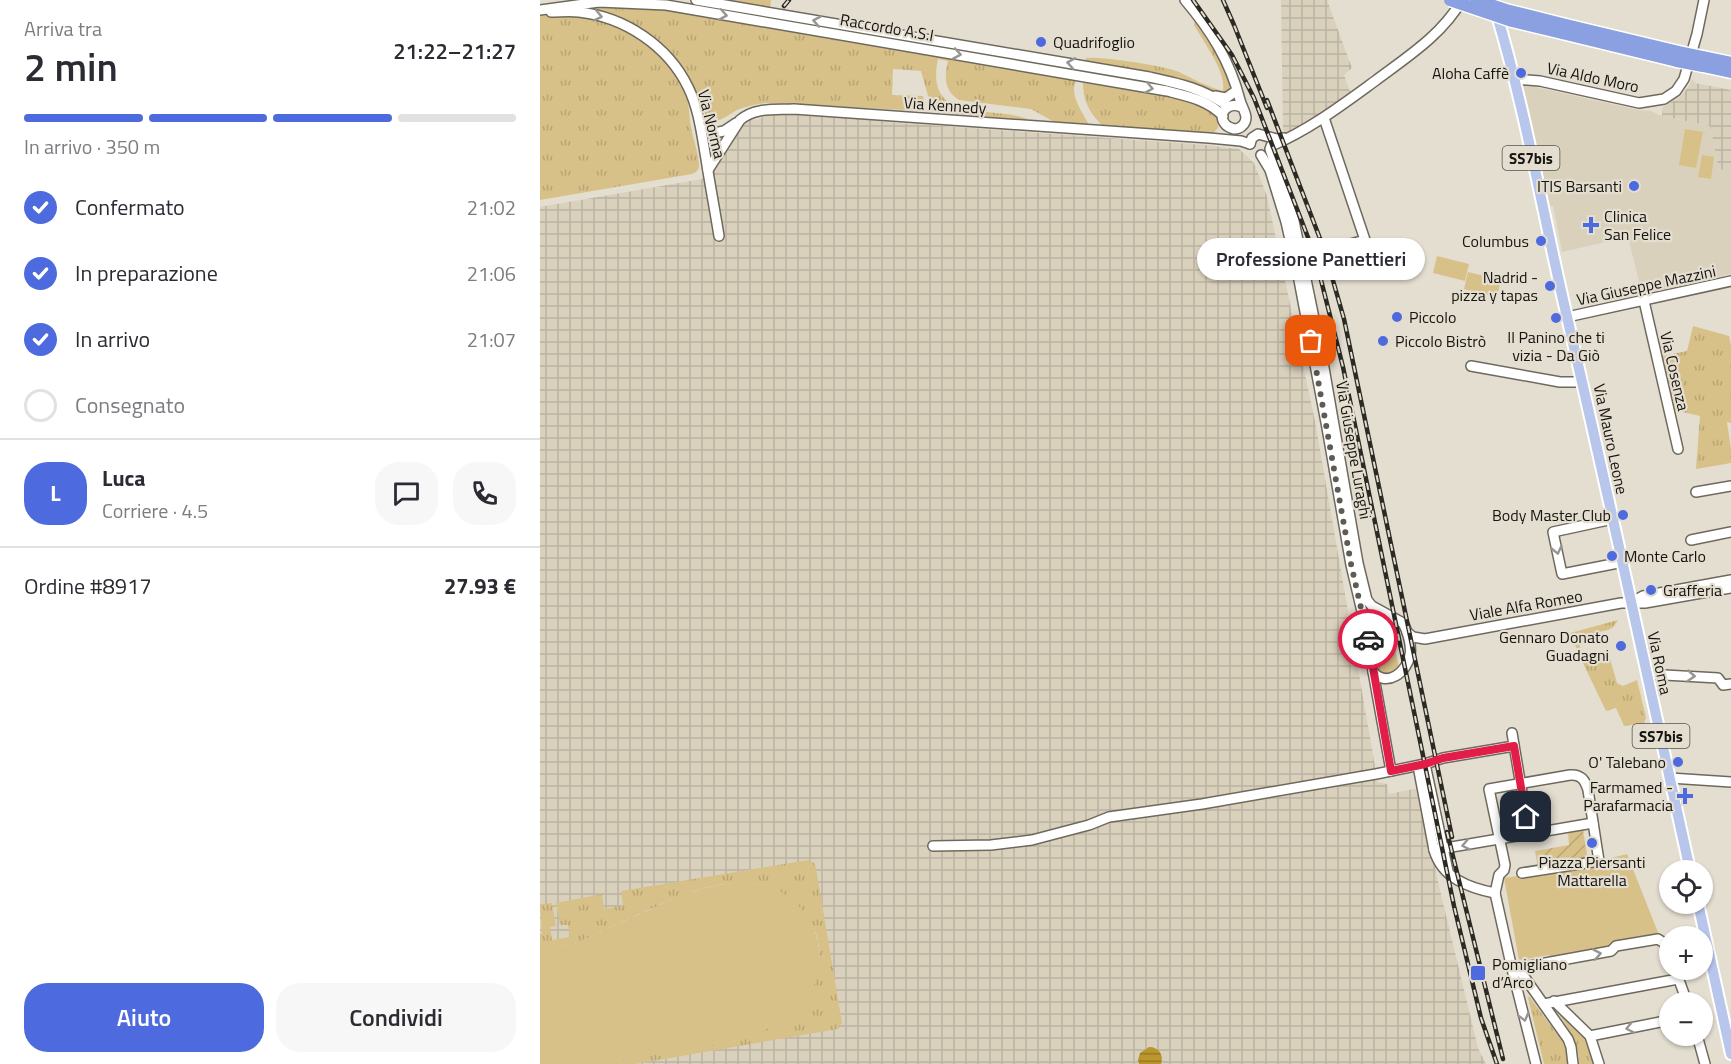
<!DOCTYPE html>
<html lang="it">
<meta charset="utf-8">
<style>
:root{--surface:#fff;--page:#f7f7f7;--text:#2b2b33;--muted:#7c7c81;--line:#e1e1e2;--accent:#4d6ade}
body{margin:0;font-family:"Titillium Web",sans-serif;background:var(--page);color:var(--text);height:100vh;display:flex;flex-direction:column;font-size:22px;white-space:nowrap}
*{box-sizing:border-box;margin:0}
p{font-size:20px;color:var(--muted)}
.icon{flex:none;width:33px;height:33px;fill:none;stroke:currentColor;stroke-width:2;stroke-linecap:round;stroke-linejoin:round}
.map{position:relative;flex:1;overflow:hidden}
.side{display:flex;flex-direction:column;background:var(--surface);width:540px}
.side>*{flex:none}
.tools{position:absolute;left:1119px;top:860px;display:grid;gap:12px}
.tools a{display:grid;place-items:center;width:54px;height:54px;border-radius:50%;background:var(--surface);box-shadow:0 2px 4px #0004;font-size:30px}
.pin{position:absolute;display:grid;place-items:center;width:51px;height:51px;color:#fff;margin:-26px;border-radius:12px;box-shadow:0 3px 9px #0006}
.courier{position:absolute;display:grid;place-items:center;width:60px;height:60px;margin:-30px;border:4px solid #e11d48;border-radius:50%;background:#fff;color:#222;box-shadow:0 2px 8px #0007}
.bubble{position:absolute;height:42px;border-radius:21px;background:var(--surface);box-shadow:0 2px 4px #0004;font-size:20px;font-weight:600;line-height:42px;text-align:center}
.headline em{font-style:normal;font-weight:600}
.headline div{display:flex;flex-direction:column-reverse}
.headline{display:flex;align-items:center;justify-content:space-between;height:102px;padding:0 24px}
h1{font-size:39px;font-weight:600;line-height:45px}
.bar{display:grid;grid-template-columns:repeat(4,1fr);gap:9px 6px;align-content:center;height:72px;padding:0 24px}
.bar i{height:8px;border-radius:4px;background:var(--line)}
.bar .current{background:var(--accent)}
.bar p{grid-column:span 4}
.line{display:flex;align-items:center;gap:15px;padding:0 24px;border-top:2px solid var(--line)}
.line div{flex:1}
.round{display:grid;place-items:center;flex:none;width:63px;height:63px;border-radius:24px;background:var(--page)}
ol{padding:0 24px;list-style:none}
li{display:flex;align-items:center;gap:18px;height:66px}
li p{margin-inline-start:auto}
li .icon{padding:6px;border-radius:50%;background:var(--accent);color:#fff;stroke-width:4}
li:last-child{color:var(--muted)}
li i{width:33px;height:33px;border:3px solid var(--line);border-radius:50%}
.button{display:flex;gap:12px;margin-top:auto;padding:12px 24px}
.button a{flex:1;height:69px;border-radius:24px;background:var(--accent);color:#fff;font-size:24px;font-weight:600;line-height:69px;text-align:center}
.button a+a{background:var(--page);color:var(--text)}
main{display:flex;flex:1;min-height:0}
.map>svg:first-child{display:block}
.built{fill:#dad1bd}
.industrial{fill:url(#industrial-grid)}
.grass{fill:url(#grass-tufts)}
.garden{fill:url(#garden-furrows)}
.pitch{fill:#d8c188}
.water{fill:url(#water-rules)}
.lines{fill:none;stroke-linecap:round;stroke-linejoin:round}
.minor-casing{stroke:#6e695d;stroke-width:12}
.major-casing{stroke:#fff;stroke-width:14}
.highway-casing{stroke:#fff;stroke-width:15}
.minor{stroke:#fff;stroke-width:9}
.major{stroke:#b9c6ec;stroke-width:10}
.highway{stroke:#8aa0e0;stroke-width:12}
.rail-casing{stroke:#2c2a24;stroke-width:4.5}
.rail{stroke:#e4ded1;stroke-width:2;stroke-dasharray:7;stroke-linecap:butt}
.highway-bridge-casing{stroke:#fff;stroke-width:15;stroke-linecap:butt}
.highway-bridge{stroke:#8aa0e0;stroke-width:12}
.oneway{stroke:#969593}
.done{stroke:#5e5b53;stroke-width:6;stroke-dasharray:0 10.8}
.route{stroke:#e11d48;stroke-width:8}
.poi-dot{fill:#4d6ade;stroke:#e4ded1;stroke-width:2}
.labels{text-anchor:middle;dominant-baseline:central;stroke-width:4.5;stroke-linejoin:round;paint-order:stroke}
.shield{fill:#e4ded1;stroke:#545149;stroke-width:1.5}
.shield-label{font-size:15px;font-weight:bold;fill:#16140f}
.street-label{font-size:16px;fill:#16140f;stroke:#e4ded1}
.poi-label{font-size:16px;fill:#16140f;stroke:#e4ded1;text-anchor:end}
</style>
<main>
<section class="side">
<div class="headline"><div><h1>2 min</h1><p>Arriva tra</p></div><em>21:22–21:27</em></div>
<div class="bar"><i class="current"></i><i class="current"></i><i class="current"></i><i></i><p>In arrivo · 350 m</p></div>
<ol>
<li><svg class="icon" aria-label="check" viewBox="0 0 24 24"><path d="M5 12l5 5 9-10"/></svg>Confermato<p>21:02</p></li>
<li><svg class="icon" aria-label="check" viewBox="0 0 24 24"><path d="M5 12l5 5 9-10"/></svg>In preparazione<p>21:06</p></li>
<li><svg class="icon" aria-label="check" viewBox="0 0 24 24"><path d="M5 12l5 5 9-10"/></svg>In arrivo<p>21:07</p></li>
<li><i></i>Consegnato</li>
</ol>
<div class="line" style="height:108px"><b class="round" style="background:var(--accent);color:#fff">L</b><div><b>Luca</b><p>Corriere · 4.5</p></div><a class="round"><svg class="icon" aria-label="chat" viewBox="0 0 24 24"><path d="M4 5h16v11H9l-5 4z"/></svg></a><a class="round"><svg class="icon" aria-label="phone" viewBox="0 0 24 24"><path d="M5 4h4l2 5-3 2q2 4 5 5l2-3 5 2v4C11 20 4 13 5 4z"/></svg></a></div>
<div class="line" style="height:78px"><div>Ordine #8917</div><b>27.93 €</b></div>
<div class="button"><a>Aiuto</a><a>Condividi</a></div>
</section>
<div class="map">
<svg width="1191" height="1064" viewBox="0 0 1191 1064">
<defs>
<pattern id="industrial-grid" width="8" height="8" patternUnits="userSpaceOnUse" patternTransform="scale(1.5)"><rect width="8" height="8" fill="#dad1bd"/><path d="M0 4h8M4 0v8" fill="none" stroke="#bab3a1"/></pattern>
<pattern id="grass-tufts" width="24" height="20" patternUnits="userSpaceOnUse" patternTransform="scale(1.5)"><rect width="24" height="20" fill="#d8c188"/><path d="M3 7l-1-3M5 7V3M7 7l1-3M15 17l-1-3M17 17v-4M19 17l1-3" fill="none" stroke="#b9a574"/></pattern>
<pattern id="garden-furrows" width="10" height="10" patternUnits="userSpaceOnUse" patternTransform="scale(1.5)"><rect width="10" height="10" fill="#d8c188"/><path d="M-1 1l2-2M0 10L10 0M9 11l2-2" fill="none" stroke="#b9a574"/></pattern>
<pattern id="water-rules" width="6" height="5" patternUnits="userSpaceOnUse" patternTransform="scale(1.5)"><rect width="6" height="5" fill="#ba962d"/><path d="M0 2.5h6" fill="none" stroke="#967925"/></pattern>
</defs>
<rect width="100%" height="100%" fill="#e4ded1"/>
<path class="built" d="M982,84l116,26 13,1 11,5 48,10 9,43 12,-2v107l-89,20 -14,-57 -66,15 -9,-46h-3z"/>
<g class="industrial">
<path d="M741,0h46l25,68 -8,7 7,19 -64,40 -4,-4z"/>
<path d="M1152,79l3,4 36,7v77l-12,3 -9,-44 -48,-10 1,-9 17,-10 9,-11z"/>
<path d="M254,109l93,13 318,23 34,4 15,14 13,33 48,225 60,345 2,16 10,2 2,10 30,-6 20,98 39,162 8,16h-946v-857l162,-28 38,-59h17l11,-6h9z"/>
</g>
<g class="grass">
<path d="M181,0h50l-1,8z"/>
<path d="M64,4l56,3 417,72c-9,15 5,32 12,46l-33,-2 -25,-14 -72,-9c-15,-10 -15,-22 -11,-39l-10,-2c-14,66 54,46 90,60l-9,1 -89,-9 -2,-15 -7,-25 -28,-2 -1,26 31,1 2,15 -159,-8c-10,1 -19,3 -29,7 -9,5 -15,11 -26,12l-4,-4c-9,-18 -18,-42 -30,-57 -26,-32 -57,-44 -95,-55z"/>
<path d="M28,13c51,5 100,33 118,84 4,10 3,21 5,31 3,13 7,24 8,37 0,5 -2,7 -7,9l-152,26v-184z"/>
<path d="M655,19c15,22 31,43 37,70l-3,5 -12,-1 -28,-12 -104,-20 1,-3c14,-2 80,8 93,14 14,7 29,15 44,19 4,-18 -20,-50 -29,-66z"/>
<path d="M543,79l107,20 21,12 7,9v8l-6,6 -108,-7c-15,-14 -22,-27 -21,-48z"/>
<path d="M1153,326l36,10 2,10v77l-4,-1 4,27v14l-35,6 4,-53 -26,-6 -12,-54 25,-5z"/>
<path d="M837,617h5l6,3 11,47 -1,3 -6,5 -12,-2 -1,-4 -8,-45 3,-5z"/>
<path d="M1078,620c-1,2 -4,7 -6,8 -9,6 -33,3 -32,18 0,16 19,8 28,6l9,31 6,3 14,-6 9,38 -2,5 -20,3 -8,-18 -10,3 -25,-52 -11,-26z"/>
<path d="M268,860l6,3 2,5 26,155 -4,6 -203,35h-35l136,-24c37,-12 77,-32 83,-75 1,-10 1,-22 -3,-32 -3,-6 -9,-13 -13,-18 -16,-22 -29,-31 -57,-32 -39,-2 -75,17 -109,32 -22,10 -45,21 -67,31l-13,-2 -17,4v-14h2l-2,-30 12,-1 4,23 -6,1 2,13 18,-3 -2,-12h-8l-4,-22 46,-9 2,15 19,-3 -2,-15z"/>
<path d="M989,996l33,45 4,8 1,15h-23l-16,-66z"/>
<path d="M1023,1012l22,21 12,31h-18c0,-20 -8,-32 -19,-48z"/>
</g>
<path class="garden" d="M1043,830l5,30 -50,8 -3,-17 34,-6 -1,-13z"/>
<g class="pitch">
<path d="M1145,129l18,3 -7,36 -17,-3z"/>
<path d="M1162,155l12,2 -3,22 -13,-2z"/>
<path d="M897,256l32,8 -4,17 -32,-8z"/>
<path d="M928,272l33,8 -4,17 -33,-8z"/>
<path d="M1087,854l32,81 -50,9v5l-59,10 -1,-4 -30,5 -15,-82 105,-17 2,-3z"/>
<path d="M189,883c14,0 27,-1 41,4 46,17 66,75 34,114 -22,26 -53,36 -85,43l-119,20h-60v-116l17,-4 13,2 110,-50 25,-8z"/>
</g>
<path class="water" d="M609,1047c10,0 15,8 12,17h-22l-1,-4 2,-7z"/>
<g class="lines">
<defs>
<g id="minor">
<path d="M156,0l453,77c32,7 52,11 79,29"/>
<path d="M645,0c26,31 45,61 55,100 2,9 11,18 2,26 -2,2 -5,3 -8,3 -3,-1 -6,-2 -8,-4 -11,-12 4,-25 17,-17"/>
<path d="M0,10l59,-8 67,3 501,86c20,5 41,9 56,25"/>
<path d="M11,12c9,0 19,-1 28,0 46,5 89,34 109,75 11,22 14,49 18,72 4,26 9,52 13,77"/>
<path d="M974,79l26,2 99,22 25,-4 12,-8 8,-12 13,-45 7,-34"/>
<path d="M675,96l11,2 10,-7"/>
<path d="M160,123l14,10 10,-2 12,-8"/>
<path d="M710,144l2,-6 6,-4 19,5 7,-1"/>
<path d="M731,146c38,-16 71,-41 104,-65 32,-24 67,-46 87,-81"/>
<path d="M730,149l24,72 29,141 35,201 9,37 5,6 31,17c4,7 9,23 7,32 -3,17 -23,33 -37,17"/>
<path d="M721,155l9,15 16,52 12,53 29,153 24,137 12,51 28,155"/>
<path d="M168,170l32,-50c15,-13 35,-10 54,-11l415,29 32,3 9,3"/>
<path d="M762,257l63,-17 -41,-122"/>
<path d="M1104,301l34,148"/>
<path d="M1027,317l164,-36"/>
<path d="M931,366l89,16h23"/>
<path d="M1156,492l35,-6"/>
<path d="M1073,519l-60,13 9,42 61,-12"/>
<path d="M1151,540l40,-8"/>
<path d="M1094,601l9,-5 88,-16"/>
<path d="M867,632l6,5 12,2 196,-36h24l86,-15"/>
<path d="M1107,674l71,4 5,7 8,-1"/>
<path d="M972,733l17,101"/>
<path d="M885,764l23,107"/>
<path d="M878,766l16,84c8,28 35,38 61,43"/>
<path d="M1130,778l61,4"/>
<path d="M393,846l58,-1 41,-5 57,-15 20,-8 93,-13 174,-30 49,-10 18,-6 71,-12"/>
<path d="M894,850l159,-27"/>
<path d="M982,873l77,-12 -11,-71c-3,-10 -7,-16 -18,-15l-81,14 16,76 -1,5 -5,5 -4,18 17,76 24,95"/>
<path d="M978,968l50,71 3,8 2,17"/>
<path d="M972,969l99,-18 5,-5 42,-7 6,4 6,12"/>
<path d="M1135,969l12,33"/>
<path d="M1014,1001l36,35 9,28"/>
<path d="M1004,1004l134,-25"/>
<path d="M1157,1035l8,29"/>
<path d="M1050,1036l80,-16"/>
</g>
<g id="major">
<path d="M956,12c30,100 47,203 71,305 43,184 82,368 123,553"/>
<path d="M1158,903l33,151"/>
</g>
<g id="highway">
<path d="M1026,25l113,27"/>
<path d="M1022,33l115,28"/>
<path d="M1163,57l28,6"/>
<path d="M1163,66l28,6"/>
</g>
</defs>
<use href="#minor" class="minor-casing"/>
<use href="#major" class="major-casing"/>
<use href="#highway" class="highway-casing"/>
<use href="#minor" class="minor"/>
<use href="#major" class="major"/>
<use href="#highway" class="highway"/>
<defs>
<g id="rail">
<path d="M653,0l39,55 22,43 55,142 11,36 23,91 111,539 27,112 16,46"/>
<path d="M683,0l11,25 33,83"/>
<path d="M244,6l5,-6"/>
<path d="M727,100l57,149 20,70 108,518"/>
<path d="M907,832l56,227"/>
</g>
</defs>
<use href="#rail" class="rail-casing"/>
<use href="#rail" class="rail"/>
<defs>
<g id="highway-bridge">
<path d="M910,0l62,21 50,12"/>
<path d="M936,0l30,10 60,15"/>
<path d="M1139,52l24,5"/>
<path d="M1137,61l26,5"/>
</g>
</defs>
<use href="#highway-bridge" class="highway-bridge-casing"/>
<use href="#highway-bridge" class="highway-bridge"/>
</g>
<defs><path id="oneway-chevron" d="M-2-3.5L2.5 0L-2 3.5" fill="none" stroke-width="1.6" stroke-linecap="round" stroke-linejoin="round" transform="scale(1.5)"/></defs>
<g class="oneway">
<use href="#oneway-chevron" transform="translate(183 15) rotate(10)"/>
<use href="#oneway-chevron" transform="translate(58 16) rotate(13)"/>
<use href="#oneway-chevron" transform="translate(277 21) rotate(-170)"/>
<use href="#oneway-chevron" transform="translate(417 54) rotate(10)"/>
<use href="#oneway-chevron" transform="translate(531 63) rotate(-170)"/>
<use href="#oneway-chevron" transform="translate(609 88) rotate(11)"/>
<use href="#oneway-chevron" transform="translate(1017 550) rotate(77)"/>
<use href="#oneway-chevron" transform="translate(1151 676) rotate(4)"/>
<use href="#oneway-chevron" transform="translate(926 845) rotate(169)"/>
<use href="#oneway-chevron" transform="translate(1057 954) rotate(-10)"/>
<use href="#oneway-chevron" transform="translate(984 1017) rotate(76)"/>
<use href="#oneway-chevron" transform="translate(1090 1028) rotate(168)"/>
</g>
<g class="lines">
<path class="done" d="M771,341l40,223 17,75"/>
<path class="route" d="M828,639l23,132 34,-7 18,-6 71,-12 12,71"/>
</g>
<g class="poi-dot">
<circle cx="501" cy="42" r="6"/>
<circle cx="981" cy="73" r="6"/>
<circle cx="1094" cy="186" r="6"/>
<path d="M1048 216h6v6h6v6h-6v6h-6v-6h-6v-6h6z"/>
<circle cx="1001" cy="241" r="6"/>
<circle cx="1010" cy="286" r="6"/>
<circle cx="857" cy="317" r="6"/>
<circle cx="1016" cy="318" r="6"/>
<circle cx="843" cy="341" r="6"/>
<circle cx="1083" cy="515" r="6"/>
<circle cx="1072" cy="556" r="6"/>
<circle cx="1111" cy="590" r="6"/>
<circle cx="1081" cy="646" r="6"/>
<circle cx="1138" cy="762" r="6"/>
<path d="M1142 787h6v6h6v6h-6v6h-6v-6h-6v-6h6z"/>
<circle cx="1052" cy="843" r="6"/>
<rect x="930" y="965" width="16" height="16" rx="3"/>
</g>
<g class="labels">
<g class="shield">
<rect x="962.5" y="146" width="57" height="24" rx="4.5"/>
<rect x="1092.5" y="724" width="57" height="24" rx="4.5"/>
</g>
<g class="shield-label">
<text x="991" y="158">SS7bis</text>
<text x="1121" y="736">SS7bis</text>
</g>
<g class="street-label">
<text transform="translate(347 27) rotate(10)">Raccordo A.S.I</text>
<text transform="translate(1053 77) rotate(12)">Via Aldo Moro</text>
<text transform="translate(405 105) rotate(4)">Via Kennedy</text>
<text transform="translate(172 124) rotate(76)">Via Norma</text>
<text transform="translate(1106 285) rotate(-12)">Via Giuseppe Mazzini</text>
<text transform="translate(1135 371) rotate(77)">Via Cosenza</text>
<text transform="translate(1071 439) rotate(78)">Via Mauro Leone</text>
<text transform="translate(814 450) rotate(80)">Via Giuseppe Luraghi</text>
<text transform="translate(986 605) rotate(-10)">Viale Alfa Romeo</text>
<text transform="translate(1120 663) rotate(78)">Via Roma</text>
</g>
<g class="poi-label">
<text x="513" y="42" text-anchor="start">Quadrifoglio</text>
<text x="969" y="73">Aloha Caffè</text>
<text x="1082" y="186">ITIS Barsanti</text>
<text x="1064" y="216" text-anchor="start">Clinica<tspan x="1064" dy="18">San Felice</tspan></text>
<text x="989" y="241">Columbus</text>
<text x="998" y="277">Nadrid -<tspan x="998" dy="18">pizza y tapas</tspan></text>
<text x="869" y="317" text-anchor="start">Piccolo</text>
<text x="1016" y="337" text-anchor="middle">Il Panino che ti<tspan x="1016" dy="18">vizia - Da Giò</tspan></text>
<text x="855" y="341" text-anchor="start">Piccolo Bistrò</text>
<text x="1071" y="515">Body Master Club</text>
<text x="1084" y="556" text-anchor="start">Monte Carlo</text>
<text x="1123" y="590" text-anchor="start">Grafferia</text>
<text x="1069" y="637">Gennaro Donato<tspan x="1069" dy="18">Guadagni</tspan></text>
<text x="1126" y="762">O' Talebano</text>
<text x="1133" y="787">Farmamed -<tspan x="1133" dy="18">Parafarmacia</tspan></text>
<text x="1052" y="862" text-anchor="middle">Piazza Piersanti<tspan x="1052" dy="18">Mattarella</tspan></text>
<text x="952" y="964" text-anchor="start">Pomigliano<tspan x="952" dy="18">d’Arco</tspan></text>
</g>
</g>
</svg>
<div class="tools">
<a><svg class="icon" aria-label="locate" viewBox="0 0 24 24"><circle cx="12" cy="12" r="6"/><path d="M12 2v4M12 18v4M2 12h4M18 12h4"/></svg></a>
<a>+</a>
<a>−</a>
</div>
<div class="pin" style="left:771px;top:341px;background:#ea580c"><svg class="icon" aria-label="bag" viewBox="0 0 24 24"><path d="M5 8h14l-1 12H6zM9 8a3 3 0 0 1 6 0"/></svg></div>
<div class="pin" style="left:986px;top:817px;background:#1f2937"><svg class="icon" aria-label="home" viewBox="0 0 24 24"><path d="M3 11l9-7 9 7M6 9v11h12V9"/></svg></div>
<div class="courier" style="left:828px;top:639px"><svg class="icon" aria-label="car" viewBox="0 0 24 24"><path d="M5 17H2v-5l4-1 3-4h7l3 4 3 1v5h-3M9 17h6M6 11h13"/><circle cx="7" cy="17" r="2"/><circle cx="17" cy="17" r="2"/></svg></div>
<div class="bubble" style="left:657px;top:238px;width:228px">Professione Panettieri</div>
</div>
</main>
